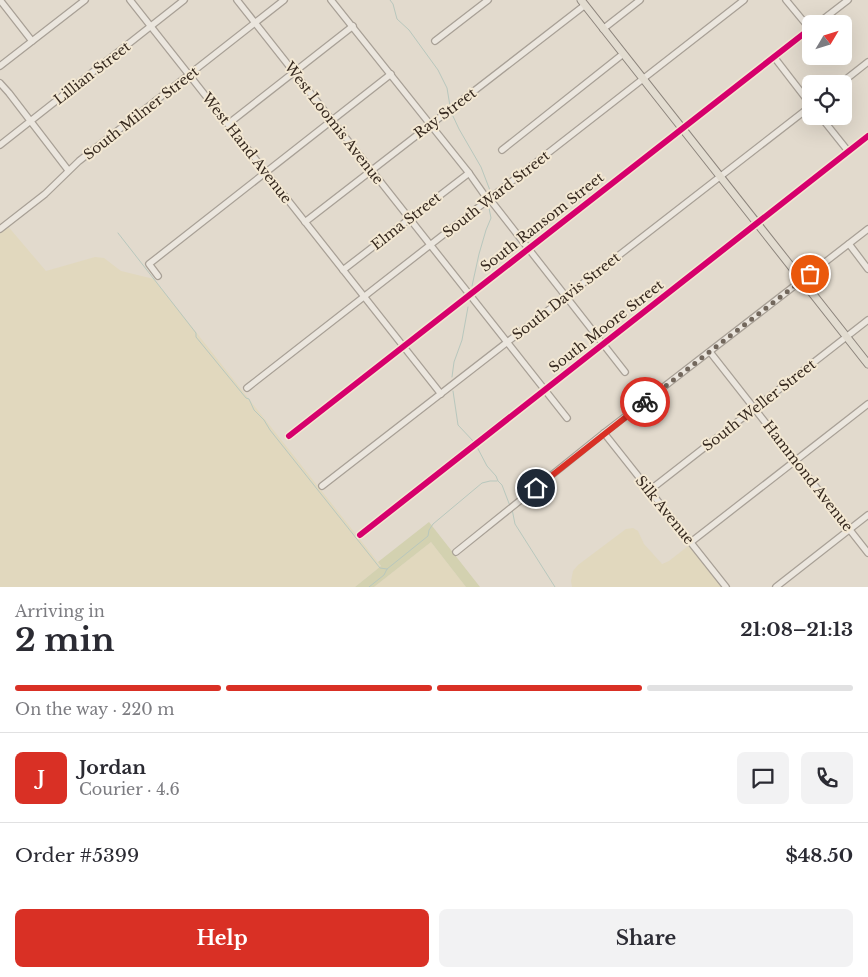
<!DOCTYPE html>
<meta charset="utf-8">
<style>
:root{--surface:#fff;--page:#f2f2f3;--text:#2b2b33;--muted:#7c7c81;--line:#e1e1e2;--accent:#d93025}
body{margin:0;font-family:"Libre Baskerville",serif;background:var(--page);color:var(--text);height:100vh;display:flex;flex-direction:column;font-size:19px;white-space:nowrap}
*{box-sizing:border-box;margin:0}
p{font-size:16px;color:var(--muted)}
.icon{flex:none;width:28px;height:28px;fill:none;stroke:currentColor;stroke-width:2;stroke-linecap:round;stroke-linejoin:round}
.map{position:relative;height:587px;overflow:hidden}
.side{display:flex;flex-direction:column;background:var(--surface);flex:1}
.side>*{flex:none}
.needle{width:32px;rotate:52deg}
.buttons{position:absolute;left:802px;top:15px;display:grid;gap:10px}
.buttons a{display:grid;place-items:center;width:50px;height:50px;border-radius:8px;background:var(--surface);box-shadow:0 5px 20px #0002;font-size:25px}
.pin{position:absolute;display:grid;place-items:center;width:42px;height:42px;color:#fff;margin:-21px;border:2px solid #fff;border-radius:50%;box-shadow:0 1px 5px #0007}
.courier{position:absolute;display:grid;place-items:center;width:50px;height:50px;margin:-25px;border:4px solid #d93025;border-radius:50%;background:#fff;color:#222;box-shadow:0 1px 6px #0007}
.summary em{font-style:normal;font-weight:800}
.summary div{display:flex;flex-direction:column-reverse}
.summary{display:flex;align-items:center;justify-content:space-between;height:85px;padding:0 15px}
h1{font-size:32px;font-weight:800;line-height:38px}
.bar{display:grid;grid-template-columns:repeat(4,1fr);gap:8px 5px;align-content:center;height:60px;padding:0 15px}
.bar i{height:6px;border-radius:4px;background:var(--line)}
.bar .current{background:var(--accent)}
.bar p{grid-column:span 4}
.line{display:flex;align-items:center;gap:12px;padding:0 15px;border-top:1px solid var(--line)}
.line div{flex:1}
.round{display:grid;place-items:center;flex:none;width:52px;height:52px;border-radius:8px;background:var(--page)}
.primary-button{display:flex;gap:10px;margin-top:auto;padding:10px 15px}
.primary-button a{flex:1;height:58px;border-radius:8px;background:var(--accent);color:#fff;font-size:20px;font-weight:800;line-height:58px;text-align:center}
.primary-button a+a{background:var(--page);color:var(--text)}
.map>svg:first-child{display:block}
.farmland{fill:#e1d8be}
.green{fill:#d3d1b0}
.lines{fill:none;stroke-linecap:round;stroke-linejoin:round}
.stream{stroke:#b8c7bd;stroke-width:1}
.minor-casing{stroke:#a8a096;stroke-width:8}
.major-casing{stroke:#8d857d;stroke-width:9}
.minor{stroke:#ebe6de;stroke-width:5.5}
.major{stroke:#e2dcd0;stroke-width:7}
.cycleway-casing{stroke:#f3e8d3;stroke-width:9}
.cycleway{stroke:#d6006c;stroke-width:6}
.done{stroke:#72675c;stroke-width:5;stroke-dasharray:0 9}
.route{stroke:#d93025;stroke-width:6}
.labels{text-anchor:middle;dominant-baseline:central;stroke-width:4;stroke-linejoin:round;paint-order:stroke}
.street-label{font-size:14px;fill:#36291f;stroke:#f3e8d3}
</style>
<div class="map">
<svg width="868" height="587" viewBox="0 0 868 587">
<rect width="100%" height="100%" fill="#e2dacd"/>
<g class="farmland">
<path d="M6,224l40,47 49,-14 9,1 17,13 33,8 227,287 -26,21h-355v-358z"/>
<path d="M633,528l5,3 6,13 18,20 7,-3 23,-18 34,44h-154l-1,-6 2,-10 5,-6 48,-36z"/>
<path d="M431,542l35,45h-92z"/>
</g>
<path class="green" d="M429,522l51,65h-14l-35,-45 -57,45h-19l26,-21 -3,-4z"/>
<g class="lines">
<g class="stream">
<path d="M390,0l3,4 4,15 12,11 29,40 9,18 3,18"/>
<path d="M452,114l7,15 22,38 10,26"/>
<path d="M118,233l78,100v4l50,61 3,1 5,11 10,10 6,10 110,138 7,1"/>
<path d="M472,286l7,-32 7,-24 5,-12 -2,-10"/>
<path d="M452,377l2,-15 8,-22 6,-33"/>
<path d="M453,391l5,34 16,17"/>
<path d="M477,447l10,19 9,10 2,5 4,4 8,21"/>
<path d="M512,509l3,15 40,63"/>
<path d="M369,587l15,-12 3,-6 41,-33 1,-6 4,-6 49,-41 8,-2h7"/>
</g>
<defs>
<g id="minor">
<path d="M0,0l32,41"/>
<path d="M130,0l311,394"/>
<path d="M237,0l330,418"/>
<path d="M331,0l138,173 19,27"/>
<path d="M786,0l24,29"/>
<path d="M817,24l31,-24"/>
<path d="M603,29l37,-29"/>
<path d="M435,41l53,-41"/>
<path d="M774,57l37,48"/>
<path d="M0,66l85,-66"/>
<path d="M0,83l9,10 59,77"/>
<path d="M840,84l28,-22"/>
<path d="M820,116l28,35"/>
<path d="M228,124l125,-98"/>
<path d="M0,145l184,-145"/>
<path d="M502,150l121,-96"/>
<path d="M492,197v5l133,170"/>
<path d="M305,222l280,-217"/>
<path d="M0,229l45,-35 34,-33 205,-161"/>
<path d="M849,244l19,25"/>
<path d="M343,270l126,-97"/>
<path d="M158,276l-9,-12 242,-190"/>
<path d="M710,352l158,201"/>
<path d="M247,388l497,-388"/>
<path d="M604,433l122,154"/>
<path d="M289,436l522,-408"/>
<path d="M322,486l489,-380"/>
<path d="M650,490l218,-170"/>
<path d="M360,535l508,-399"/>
<path d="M691,542l177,-138"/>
<path d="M456,552l148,-119 264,-204"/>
<path d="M776,587l92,-72"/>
</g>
<path id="major" d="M581,0l287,364"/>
</defs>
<use href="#minor" class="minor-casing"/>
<use href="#major" class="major-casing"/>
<use href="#minor" class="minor"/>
<use href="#major" class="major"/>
<defs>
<g id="cycleway">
<path d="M289,436l522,-408"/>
<path d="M360,535l508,-399"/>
</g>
</defs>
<use href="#cycleway" class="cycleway-casing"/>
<use href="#cycleway" class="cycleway"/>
</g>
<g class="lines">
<path class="done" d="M645,402l165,-128"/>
<path class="route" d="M536,488l109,-86"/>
</g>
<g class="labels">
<g class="street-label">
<text transform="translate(92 73) rotate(-38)">Lillian Street</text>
<text transform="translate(141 113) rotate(-38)">South Milner Street</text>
<text transform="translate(445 113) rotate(-37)">Ray Street</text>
<text transform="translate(334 123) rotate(52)">West Loomis Avenue</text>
<text transform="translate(247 148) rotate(52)">West Hand Avenue</text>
<text transform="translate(496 194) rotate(-38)">South Ward Street</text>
<text transform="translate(406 221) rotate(-38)">Elma Street</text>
<text transform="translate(542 222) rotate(-38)">South Ransom Street</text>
<text transform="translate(566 296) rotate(-38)">South Davis Street</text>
<text transform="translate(606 326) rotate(-38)">South Moore Street</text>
<text transform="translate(759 405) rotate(-38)">South Weller Street</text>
<text transform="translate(808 476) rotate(52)">Hammond Avenue</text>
<text transform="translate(665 510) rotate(51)">Silk Avenue</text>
</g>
</g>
</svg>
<div class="buttons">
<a><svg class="needle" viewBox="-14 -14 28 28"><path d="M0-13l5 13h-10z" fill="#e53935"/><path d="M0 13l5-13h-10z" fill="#7c7c81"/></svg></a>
<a><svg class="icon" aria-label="locate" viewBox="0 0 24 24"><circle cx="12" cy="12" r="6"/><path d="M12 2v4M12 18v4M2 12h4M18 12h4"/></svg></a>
</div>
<div class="pin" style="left:810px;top:274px;background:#ea580c"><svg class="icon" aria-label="bag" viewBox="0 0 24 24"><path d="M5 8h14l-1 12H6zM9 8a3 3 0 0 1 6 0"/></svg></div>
<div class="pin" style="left:536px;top:488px;background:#1f2937"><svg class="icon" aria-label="home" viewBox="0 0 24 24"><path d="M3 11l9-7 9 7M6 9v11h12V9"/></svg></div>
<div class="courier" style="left:645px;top:402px"><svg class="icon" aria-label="bike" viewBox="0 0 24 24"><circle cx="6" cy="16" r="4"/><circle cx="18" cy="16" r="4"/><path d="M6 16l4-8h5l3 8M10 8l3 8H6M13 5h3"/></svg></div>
</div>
<section class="side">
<div class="summary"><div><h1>2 min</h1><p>Arriving in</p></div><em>21:08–21:13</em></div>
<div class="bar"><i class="current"></i><i class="current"></i><i class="current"></i><i></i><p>On the way · 220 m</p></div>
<div class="line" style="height:90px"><b class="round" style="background:var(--accent);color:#fff">J</b><div><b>Jordan</b><p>Courier · 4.6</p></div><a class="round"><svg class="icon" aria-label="chat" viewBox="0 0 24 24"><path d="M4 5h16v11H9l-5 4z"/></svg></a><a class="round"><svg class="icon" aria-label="phone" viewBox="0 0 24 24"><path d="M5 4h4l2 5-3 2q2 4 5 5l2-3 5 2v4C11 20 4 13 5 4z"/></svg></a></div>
<div class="line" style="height:65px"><div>Order #5399</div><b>$48.50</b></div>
<div class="primary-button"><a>Help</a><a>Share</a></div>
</section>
